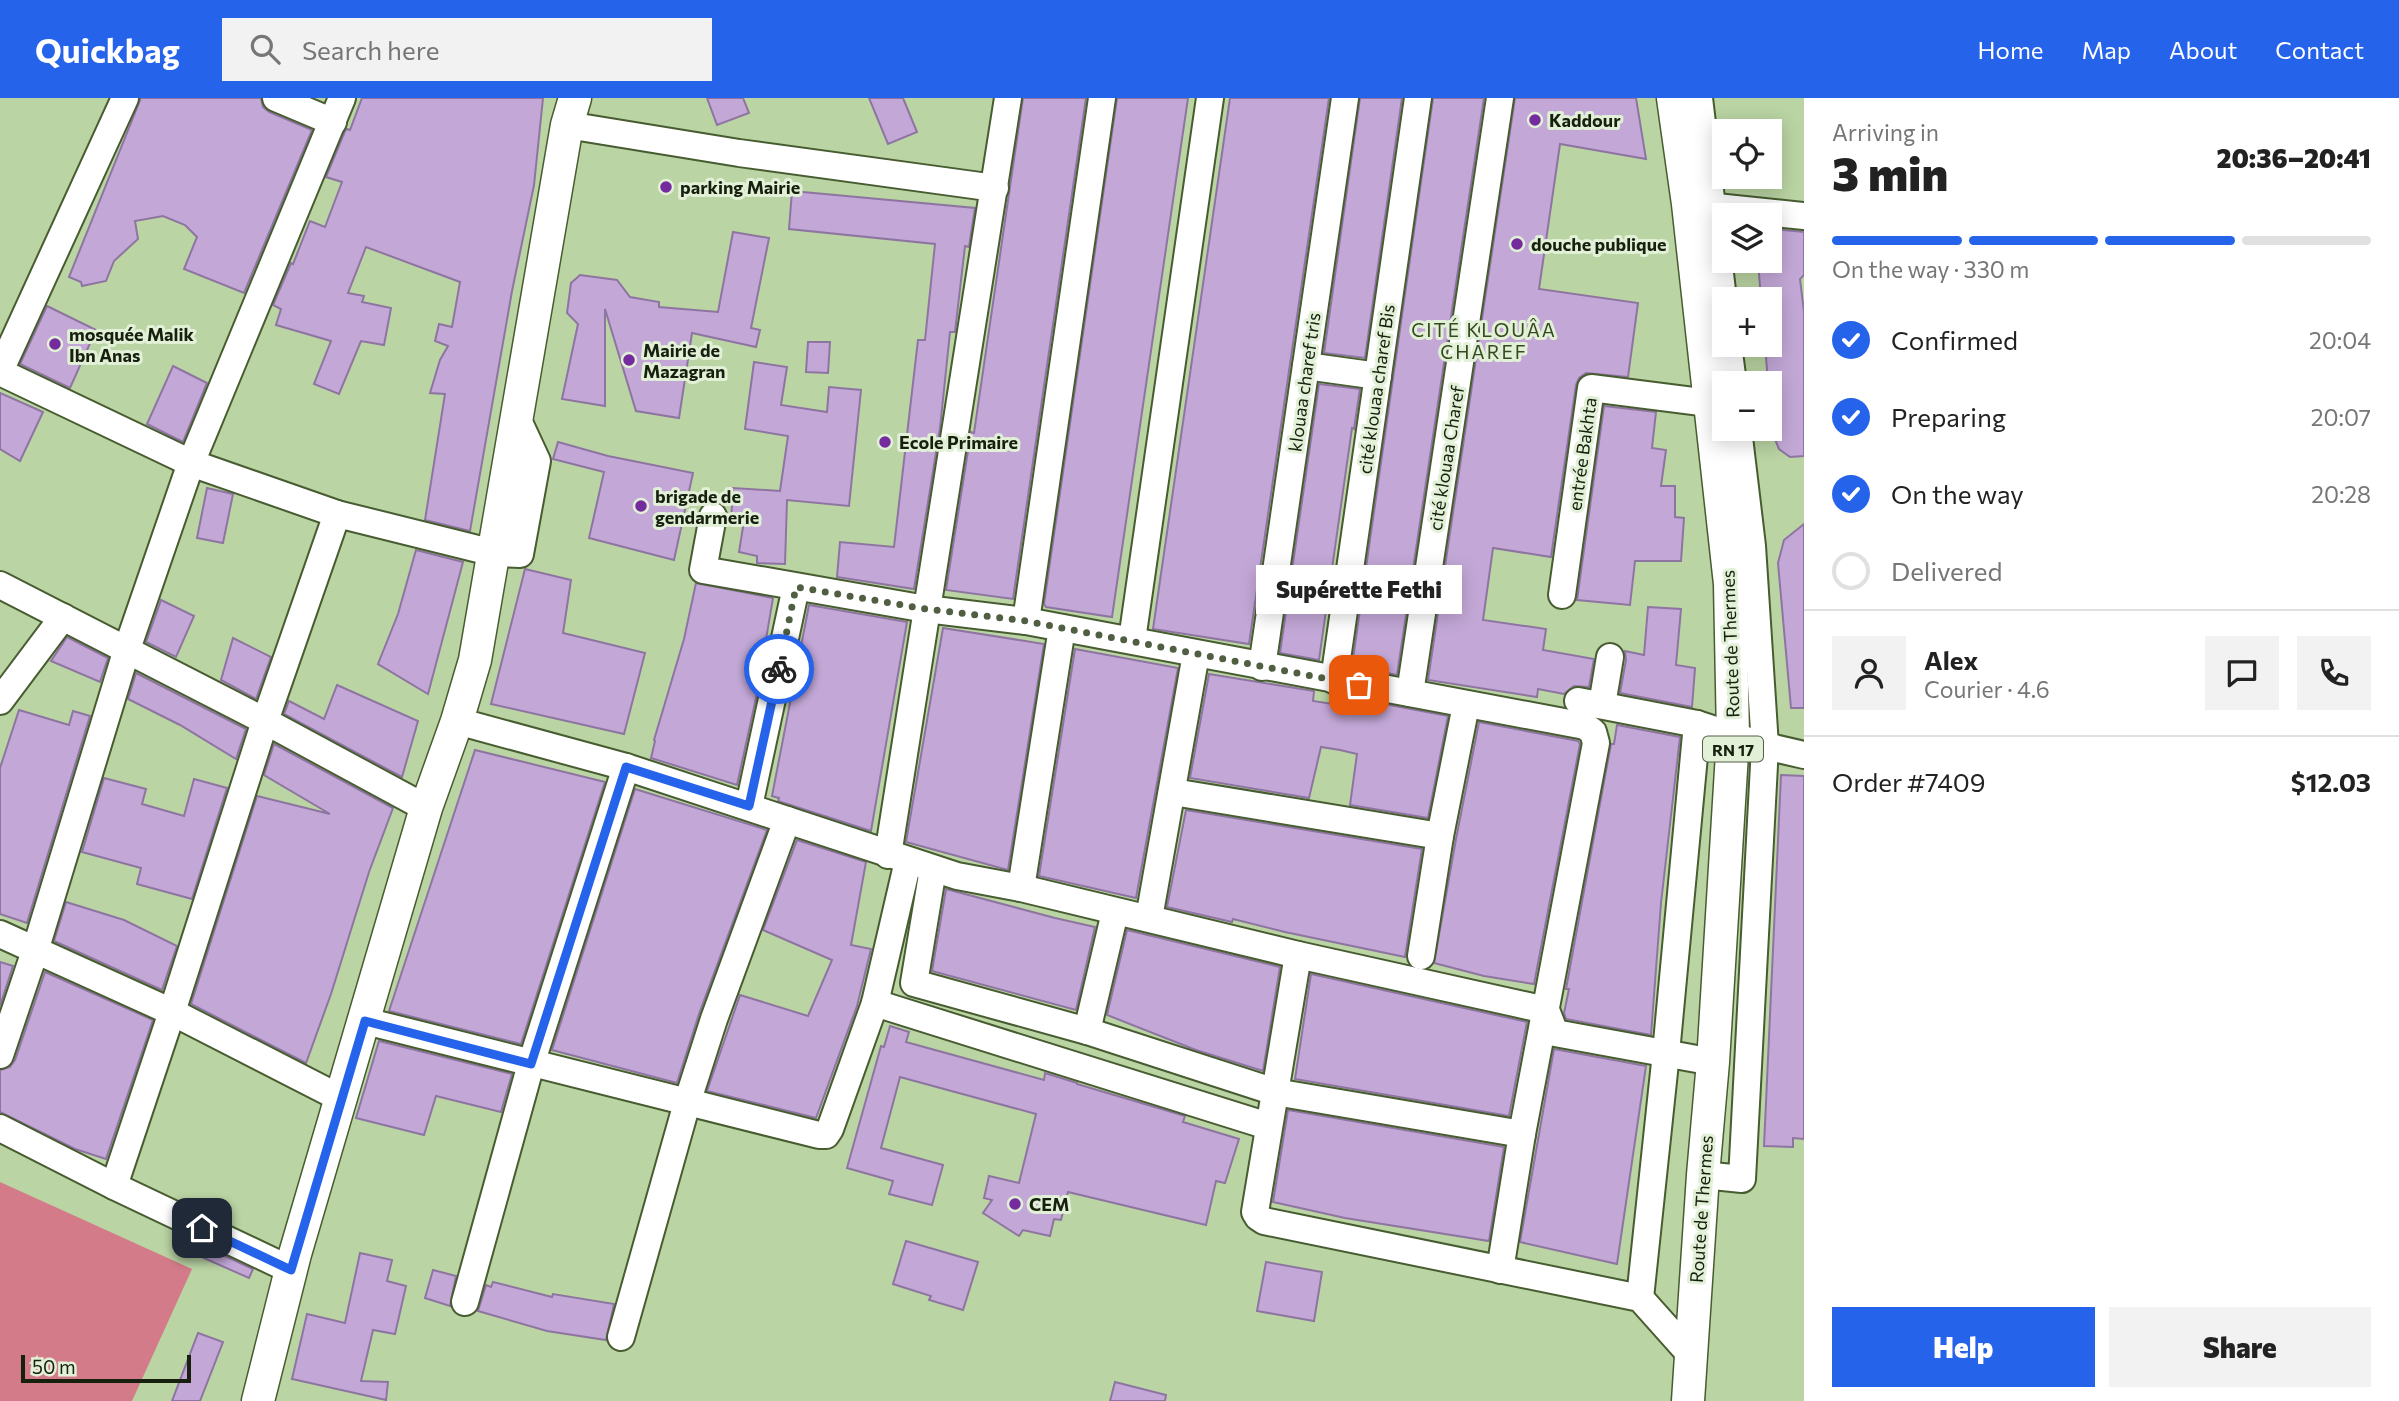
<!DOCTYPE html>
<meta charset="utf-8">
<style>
:root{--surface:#fff;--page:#f2f2f2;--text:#222;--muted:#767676;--line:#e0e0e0;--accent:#2563eb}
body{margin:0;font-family:Commissioner,sans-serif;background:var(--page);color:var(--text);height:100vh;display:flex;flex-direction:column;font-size:26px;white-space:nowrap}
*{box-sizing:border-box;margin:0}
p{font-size:23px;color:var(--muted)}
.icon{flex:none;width:38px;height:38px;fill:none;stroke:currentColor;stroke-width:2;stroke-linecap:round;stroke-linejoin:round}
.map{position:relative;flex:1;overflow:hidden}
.sheet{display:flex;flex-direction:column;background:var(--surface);width:595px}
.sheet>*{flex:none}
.controls{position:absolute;left:1712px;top:21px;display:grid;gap:14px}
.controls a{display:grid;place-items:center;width:70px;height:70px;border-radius:0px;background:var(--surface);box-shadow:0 4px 18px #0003;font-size:35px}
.scale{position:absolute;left:21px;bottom:18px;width:170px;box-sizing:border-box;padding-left:7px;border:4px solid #17200e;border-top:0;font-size:19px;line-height:24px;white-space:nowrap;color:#17200e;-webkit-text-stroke:5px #e2f0d7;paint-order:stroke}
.pin{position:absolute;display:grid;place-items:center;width:60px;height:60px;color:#fff;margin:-30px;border-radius:14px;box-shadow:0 4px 10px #0006}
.courier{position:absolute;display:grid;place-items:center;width:70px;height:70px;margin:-35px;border:5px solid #2563eb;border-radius:50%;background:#fff;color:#222;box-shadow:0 2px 9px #0007}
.bubble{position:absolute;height:49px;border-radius:0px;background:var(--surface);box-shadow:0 4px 18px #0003;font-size:23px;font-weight:800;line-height:49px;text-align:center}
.headline em{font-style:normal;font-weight:800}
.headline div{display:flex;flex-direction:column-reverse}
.headline{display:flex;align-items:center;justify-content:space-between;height:119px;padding:0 28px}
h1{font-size:46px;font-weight:800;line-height:52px}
.bar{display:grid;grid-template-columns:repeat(4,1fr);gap:10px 7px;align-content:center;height:84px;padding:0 28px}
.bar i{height:9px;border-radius:5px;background:var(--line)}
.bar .on{background:var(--accent)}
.bar p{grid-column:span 4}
.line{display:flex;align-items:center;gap:18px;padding:0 28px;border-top:2px solid var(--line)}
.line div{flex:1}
.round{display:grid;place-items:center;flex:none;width:74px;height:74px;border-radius:0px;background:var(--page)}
ol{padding:0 28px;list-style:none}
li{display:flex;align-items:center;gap:21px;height:77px}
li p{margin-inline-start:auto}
li .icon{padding:7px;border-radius:50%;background:var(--accent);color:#fff;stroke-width:4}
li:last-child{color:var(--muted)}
li i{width:38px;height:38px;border:4px solid var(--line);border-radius:50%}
.action{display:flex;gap:14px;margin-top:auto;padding:14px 28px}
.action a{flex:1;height:80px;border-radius:0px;background:var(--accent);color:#fff;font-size:28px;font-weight:800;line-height:80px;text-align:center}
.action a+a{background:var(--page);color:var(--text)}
header{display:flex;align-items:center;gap:42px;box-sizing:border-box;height:98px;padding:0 35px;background:var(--accent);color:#fff}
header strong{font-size:33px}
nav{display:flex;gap:38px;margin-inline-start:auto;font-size:24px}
.search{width:490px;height:63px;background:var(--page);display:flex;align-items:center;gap:18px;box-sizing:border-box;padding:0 24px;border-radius:0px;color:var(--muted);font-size:26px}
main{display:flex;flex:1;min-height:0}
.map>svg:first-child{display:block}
.green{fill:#d37b89}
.building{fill:#c3a8d7;stroke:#8e75a1;stroke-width:2}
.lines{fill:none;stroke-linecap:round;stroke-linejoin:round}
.minor-casing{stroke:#475c30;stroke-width:30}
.major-casing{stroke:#475c30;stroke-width:35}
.minor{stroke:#fff;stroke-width:26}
.major{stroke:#fff;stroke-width:32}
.done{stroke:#505f42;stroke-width:7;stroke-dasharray:0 12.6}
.route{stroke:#2563eb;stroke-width:9}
.poi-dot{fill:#742b9d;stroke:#e2f0d7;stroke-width:2.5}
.labels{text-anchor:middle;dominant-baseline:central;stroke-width:6;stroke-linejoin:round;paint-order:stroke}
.shield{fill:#e2f0d7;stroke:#545e4a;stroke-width:2}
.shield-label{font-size:16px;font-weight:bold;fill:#17200e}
.poi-label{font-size:18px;font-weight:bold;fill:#17200e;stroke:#e2f0d7;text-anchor:start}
.street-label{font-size:18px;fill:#17200e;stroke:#e2f0d7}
.neighbourhood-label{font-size:19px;letter-spacing:2px;fill:#35491e;stroke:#e2f0d7}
</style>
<header>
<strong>Quickbag</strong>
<div class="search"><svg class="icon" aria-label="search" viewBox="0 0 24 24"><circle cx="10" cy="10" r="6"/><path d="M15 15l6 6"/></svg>Search here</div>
<nav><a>Home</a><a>Map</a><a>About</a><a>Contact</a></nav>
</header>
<main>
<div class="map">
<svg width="1804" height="1303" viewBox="0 0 1804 1303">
<rect width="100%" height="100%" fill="#bad4a3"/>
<path class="green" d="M0,1084l192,87 -60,132h-132z"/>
<g class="building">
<path d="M141,0h120l2,9 6,5 43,18 -68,163 -60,-24 13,-32 -12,-12 -22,-9 -28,5 3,18 -24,22 -8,20 -24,5 -1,-4 -12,-5z"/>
<path d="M362,0h181l-9,87 -22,106 -42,240 -45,-11 20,-126 -15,-1 10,-33 8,-14 -13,-5 4,-17 13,3 8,-45 -94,-35 -18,46 16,3 -2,6 29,6 -7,37 -23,-4 -22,53 -25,-10 17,-43 -55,-16 5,-16 -8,-4 18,-42 2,1 17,-43 15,6 17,-45 -16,-5 19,-46 2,-2 3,1z"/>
<path d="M707,0h36l6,15 -32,12z"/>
<path d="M869,0h34l14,34 -29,12z"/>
<path d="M1023,0h63l-73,501 -67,-9 25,-158 3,1z"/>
<path d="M1117,0h71l-76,519 -66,-10 -2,-3z"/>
<path d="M1230,0h99l-80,546 -96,-15z"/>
<path d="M1360,0h42l-37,260 -41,-5z"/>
<path d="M1433,0h51l-87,577 -45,-9z"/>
<path d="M1515,0h121l10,61 -86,-15 -21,145 99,14 -10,74 -42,-4 -7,5 -3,7 -25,172 -58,-9 -10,72 63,9 -3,21 51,9 -5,28 -15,-1 -10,8 -26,-5 -1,8 -109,-17z"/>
<path d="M792,93l183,17 -6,39 -4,-1 -10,86h-5l-10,96 -26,161 -77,-12 3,-35 54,5 24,-207h7l10,-96 -146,-15z"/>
<path d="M1772,131l32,3v43l-4,4 4,33v144l-14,1 -11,-8 -7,-17 -7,-87h4v-46h-8l-3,-38h11v-31z"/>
<path d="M733,134l36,6 -18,90 9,2 -4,17 -64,-14 -13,85 -43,-7 -31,-102v97l-43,-7 16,-75 -11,-11 4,-30 9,-8 37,5 13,17 29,5v5l59,5z"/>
<path d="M47,208l49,24 -26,58 -50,-24z"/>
<path d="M808,244h22l-2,31 -22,-1z"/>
<path d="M754,264l33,5 -6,38 46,7 2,-25 32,3 -12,116 -62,-6 -2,64 -28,-1v-7l-18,-4 5,-31h-13l2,-33 47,3 8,-55 -43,-7z"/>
<path d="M173,268l34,17 -24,59 -36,-18z"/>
<path d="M1319,286l41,5 -6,40 -2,-1 -33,232 -39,-7z"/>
<path d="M0,295l43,19 -23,49 -20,-12z"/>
<path d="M1604,308l52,6 -4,36 14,2 -5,36h14v31l9,1 -3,43h-46l-5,44 -53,-5z"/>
<path d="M558,344l50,14 85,17 -19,87 -85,-22 15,-66 -51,-13z"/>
<path d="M207,390l26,6 -10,49 -26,-5z"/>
<path d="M1804,426v184h-13l-13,-145 6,-23z"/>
<path d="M416,452l47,12 -35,132 -50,-30 20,-50z"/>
<path d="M525,471l46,11 -8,53 82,20 -21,81 -133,-30z"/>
<path d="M696,485l77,15 -17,100 -19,87 -86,-27 4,-17 -1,-1 30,-101z"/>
<path d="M161,502l33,16 -18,41 -30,-15z"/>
<path d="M809,507l98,17 -36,209 -93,-30 1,-3 -7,-2z"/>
<path d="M1648,509l33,2 -5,56 19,3 -3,39 -72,-14 6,-33 -1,-9 19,4z"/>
<path d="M943,530l101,16 -36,226 -102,-28z"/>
<path d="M67,539l41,21 -8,24 -49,-21z"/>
<path d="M233,540l38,19 -15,42 -35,-19z"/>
<path d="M1075,551l103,19 -42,230 -97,-22z"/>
<path d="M136,575l110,56 -10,30 -56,-34 -52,-26z"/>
<path d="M1209,576l105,17 -1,10 33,5 1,-9 101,19 -20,102 -78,-13 7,-51 -17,-4 -19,-3 -12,51 -119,-20z"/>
<path d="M337,587l81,36 -16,56 -118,-63 5,-13 35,18z"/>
<path d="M19,612l50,15 4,-14 17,5 -63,207 -27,-9v-146z"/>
<path d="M1479,624l99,19 2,3 -46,240 -50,-8 -50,-13 22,-124z"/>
<path d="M1617,627l63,12 -19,166 -10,132 -85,-16 -2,-6 5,-24h-3l45,-245h3z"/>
<path d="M274,646l119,64 -24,64 -38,122 -25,69 -115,-59 66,-208 73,18 -66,-39z"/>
<path d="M475,652l130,32 -84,262 -132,-33z"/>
<path d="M1781,677l23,1v363l-11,-1v9l-29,-1z"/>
<path d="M104,680l42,11 -4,15 42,12 10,-37 33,9 -35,111 -55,-15 4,-16 -59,-16z"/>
<path d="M635,691l132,41 -68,184 -22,69 -125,-33z"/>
<path d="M1186,712l236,39 -17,108 -120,-25 -52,-13 -1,3 -65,-15z"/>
<path d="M797,742l69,22 -15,83 20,4 -14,57 -41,112 -109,-27 33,-96 68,21 24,-56 -69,-30z"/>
<path d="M946,791l109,29 40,9 -19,83 -144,-39z"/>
<path d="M66,804l58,18 53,26 -15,44 -108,-49z"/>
<path d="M1127,832l153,37 -17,104 -67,-21 -89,-35z"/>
<path d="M0,864l13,4 -13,40z"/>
<path d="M45,874l108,48 -47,139 -31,-10 -75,-37v-42l10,-3 5,-7z"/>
<path d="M1311,876l216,48 -18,94 -214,-37z"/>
<path d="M890,928l19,6 -3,10 138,38 1,-7 32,10v1l108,32 -2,6 56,17 -14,44 -9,-2 -10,44 -138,-33 -7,28 -7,-1 -4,17 -27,-6 -4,6 -36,-23 9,-13 -8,-2 5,-22 30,7 17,-69 -136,-37 -19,71 62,17 -11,40 -43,-11 4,-13 -46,-13 34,-122 3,1z"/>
<path d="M379,943l133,33 -11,38 -65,-16 -12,39 -68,-17z"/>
<path d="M1554,951l92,17 -29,198 -97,-22z"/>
<path d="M1288,1012l216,37 -15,94 -144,-23 -72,-16z"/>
<path d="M906,1143l72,21 -15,48 -34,-10 2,-4 -38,-12z"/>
<path d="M201,1147l52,24 -4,9 -52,-23z"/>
<path d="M360,1155l32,7 -5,21 19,5 -11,48 -22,-4 -12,51 27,1 -2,18 -94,-21 15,-65 38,9z"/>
<path d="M1266,1164l56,10 -8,49 -57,-10z"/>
<path d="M433,1172l23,6 -6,30 -25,-8z"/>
<path d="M493,1184l59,15 1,-3 61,10 -8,36 -59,-9 -69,-20 8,-26 5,2z"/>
<path d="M198,1235l25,9 -23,59h-28z"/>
<path d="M1115,1284l51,13 -1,6h-55z"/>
</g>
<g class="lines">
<defs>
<g id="minor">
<path d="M276,0l57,24"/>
<path d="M1699,0l25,209"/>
<path d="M567,27l172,28 256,35"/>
<path d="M1697,107l107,11"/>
<path d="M1728,247l5,38"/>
<path d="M1306,268l72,10"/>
<path d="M0,273l125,-273"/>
<path d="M0,274l191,91 146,51 157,39 26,1 17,-93 -20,-43"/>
<path d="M713,418l-10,54 223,39 100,12 559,105 8,6 3,11 -74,391 -22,136"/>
<path d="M0,487l265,136 161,87"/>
<path d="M1562,497l29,-207 118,15"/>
<path d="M1026,523l76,-523"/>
<path d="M1132,542l78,-542"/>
<path d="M1262,569l83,-569"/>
<path d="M1334,582l84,-582"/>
<path d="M1410,595l90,-595"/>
<path d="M0,603l63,-84"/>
<path d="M1578,603l119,23 68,22 39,9"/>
<path d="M1602,607l8,-48"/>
<path d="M457,623l169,46 331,109 64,12 277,67 248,55 9,23 158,29"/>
<path d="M1173,694l267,44"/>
<path d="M749,708l47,-219"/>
<path d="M888,757l120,-757"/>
<path d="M933,771l-19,114 173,48 188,61 247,42"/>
<path d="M1021,790l41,-260"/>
<path d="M1149,820l47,-264"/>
<path d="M0,836l172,78 170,87"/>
<path d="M1298,857l-43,257 3,5 6,4 376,77 50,56"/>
<path d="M1421,858l19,-120 26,-131"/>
<path d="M875,905l393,123"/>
<path d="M365,923l454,114h7l4,-6 45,-126 33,-142"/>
<path d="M1087,933l28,-119"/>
<path d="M0,957l35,-104 92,-302 64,-186 151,-365"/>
<path d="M0,1030l114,58 177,84"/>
<path d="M1703,1077l39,4 23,-433 -13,-200 -14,-117"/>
<path d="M114,1088l58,-174 93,-291 72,-207"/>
<path d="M1640,1200l26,-245 31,-329"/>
<path d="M465,1204l66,-238 95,-297"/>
<path d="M621,1239l66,-234 27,-84 73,-199"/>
</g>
<g id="major">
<path d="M1673,0l15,106 42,380 3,153 -20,325 -10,113 -15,226"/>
<path d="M258,1303l37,-147 131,-446 31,-87 18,-61 92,-535 8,-27"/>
</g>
</defs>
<use href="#minor" class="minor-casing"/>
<use href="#major" class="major-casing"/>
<use href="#minor" class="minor"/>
<use href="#major" class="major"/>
</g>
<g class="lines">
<path class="done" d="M779,571l17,-82 130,22 100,12 333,64"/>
<path class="route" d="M202,1130l89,42 74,-249 166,43 95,-297 123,39 30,-137"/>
</g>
<g class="poi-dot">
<circle cx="1535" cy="22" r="7"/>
<circle cx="666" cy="89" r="7"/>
<circle cx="1517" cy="146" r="7"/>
<circle cx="55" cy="246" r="7"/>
<circle cx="629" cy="262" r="7"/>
<circle cx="885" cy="344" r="7"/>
<circle cx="641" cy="408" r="7"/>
<circle cx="1015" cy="1106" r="7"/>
</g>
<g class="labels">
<rect class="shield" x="1703" y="638.5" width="60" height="25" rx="5"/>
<g class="shield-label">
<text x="1733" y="651">RN 17</text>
</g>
<g class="poi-label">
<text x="1549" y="22">Kaddour</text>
<text x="680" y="89">parking Mairie</text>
<text x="1531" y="146">douche publique</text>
<text x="69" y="236">mosquée Malik<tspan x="69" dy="21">Ibn Anas</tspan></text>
<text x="643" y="252">Mairie de<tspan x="643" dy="21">Mazagran</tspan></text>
<text x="899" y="344">Ecole Primaire</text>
<text x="655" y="398">brigade de<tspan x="655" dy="21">gendarmerie</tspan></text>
<text x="1029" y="1106">CEM</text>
</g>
<g class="street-label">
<text transform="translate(1304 284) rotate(-82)">klouaa charef tris</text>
<text transform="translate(1376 291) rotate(-82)">cité klouaa charef Bis</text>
<text transform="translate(1582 356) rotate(-82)">entrée Bakhta</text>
<text transform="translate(1446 360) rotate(-81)">cité klouaa Charef</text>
<text transform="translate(1730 546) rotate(-92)">Route de Thermes</text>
<text transform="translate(1701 1111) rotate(-86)">Route de Thermes</text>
</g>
<g class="neighbourhood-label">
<text x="1484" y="231">CITÉ KLOUÂA<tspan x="1484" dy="22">CHAREF</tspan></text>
</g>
</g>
</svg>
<div class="controls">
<a><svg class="icon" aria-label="locate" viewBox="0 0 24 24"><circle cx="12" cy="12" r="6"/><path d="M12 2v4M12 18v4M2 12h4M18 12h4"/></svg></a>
<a><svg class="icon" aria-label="layers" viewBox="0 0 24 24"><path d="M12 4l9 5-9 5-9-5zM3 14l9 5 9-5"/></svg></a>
<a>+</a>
<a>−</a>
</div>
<div class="scale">50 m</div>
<div class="pin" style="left:1359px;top:587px;background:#ea580c"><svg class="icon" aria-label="bag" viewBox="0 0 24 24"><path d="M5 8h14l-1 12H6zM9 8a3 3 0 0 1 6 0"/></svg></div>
<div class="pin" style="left:202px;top:1130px;background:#1f2937"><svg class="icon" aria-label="home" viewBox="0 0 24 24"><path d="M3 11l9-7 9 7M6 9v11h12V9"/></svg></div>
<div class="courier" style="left:779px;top:571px"><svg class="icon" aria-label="bike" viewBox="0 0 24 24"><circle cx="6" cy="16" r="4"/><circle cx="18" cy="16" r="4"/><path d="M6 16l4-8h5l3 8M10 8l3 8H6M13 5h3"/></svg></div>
<div class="bubble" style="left:1256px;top:467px;width:206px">Supérette Fethi</div>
</div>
<section class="sheet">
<div class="headline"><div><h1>3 min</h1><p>Arriving in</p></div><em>20:36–20:41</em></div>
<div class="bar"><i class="on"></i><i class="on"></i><i class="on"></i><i></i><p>On the way · 330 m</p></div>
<ol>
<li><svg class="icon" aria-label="check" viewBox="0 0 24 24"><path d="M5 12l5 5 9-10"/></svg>Confirmed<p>20:04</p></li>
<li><svg class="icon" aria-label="check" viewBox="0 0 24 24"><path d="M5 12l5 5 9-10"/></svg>Preparing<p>20:07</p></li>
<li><svg class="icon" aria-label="check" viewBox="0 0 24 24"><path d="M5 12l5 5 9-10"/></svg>On the way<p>20:28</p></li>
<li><i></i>Delivered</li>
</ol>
<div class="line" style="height:126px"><a class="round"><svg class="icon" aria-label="person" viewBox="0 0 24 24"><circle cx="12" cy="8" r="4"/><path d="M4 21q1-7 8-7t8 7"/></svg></a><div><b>Alex</b><p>Courier · 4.6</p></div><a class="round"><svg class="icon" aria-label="chat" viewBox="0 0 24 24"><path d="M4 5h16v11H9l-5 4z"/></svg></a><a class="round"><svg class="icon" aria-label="phone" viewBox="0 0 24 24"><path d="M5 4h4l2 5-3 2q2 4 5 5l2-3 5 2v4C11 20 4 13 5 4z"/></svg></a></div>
<div class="line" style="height:91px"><div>Order #7409</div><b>$12.03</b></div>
<div class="action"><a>Help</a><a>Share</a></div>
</section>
</main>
